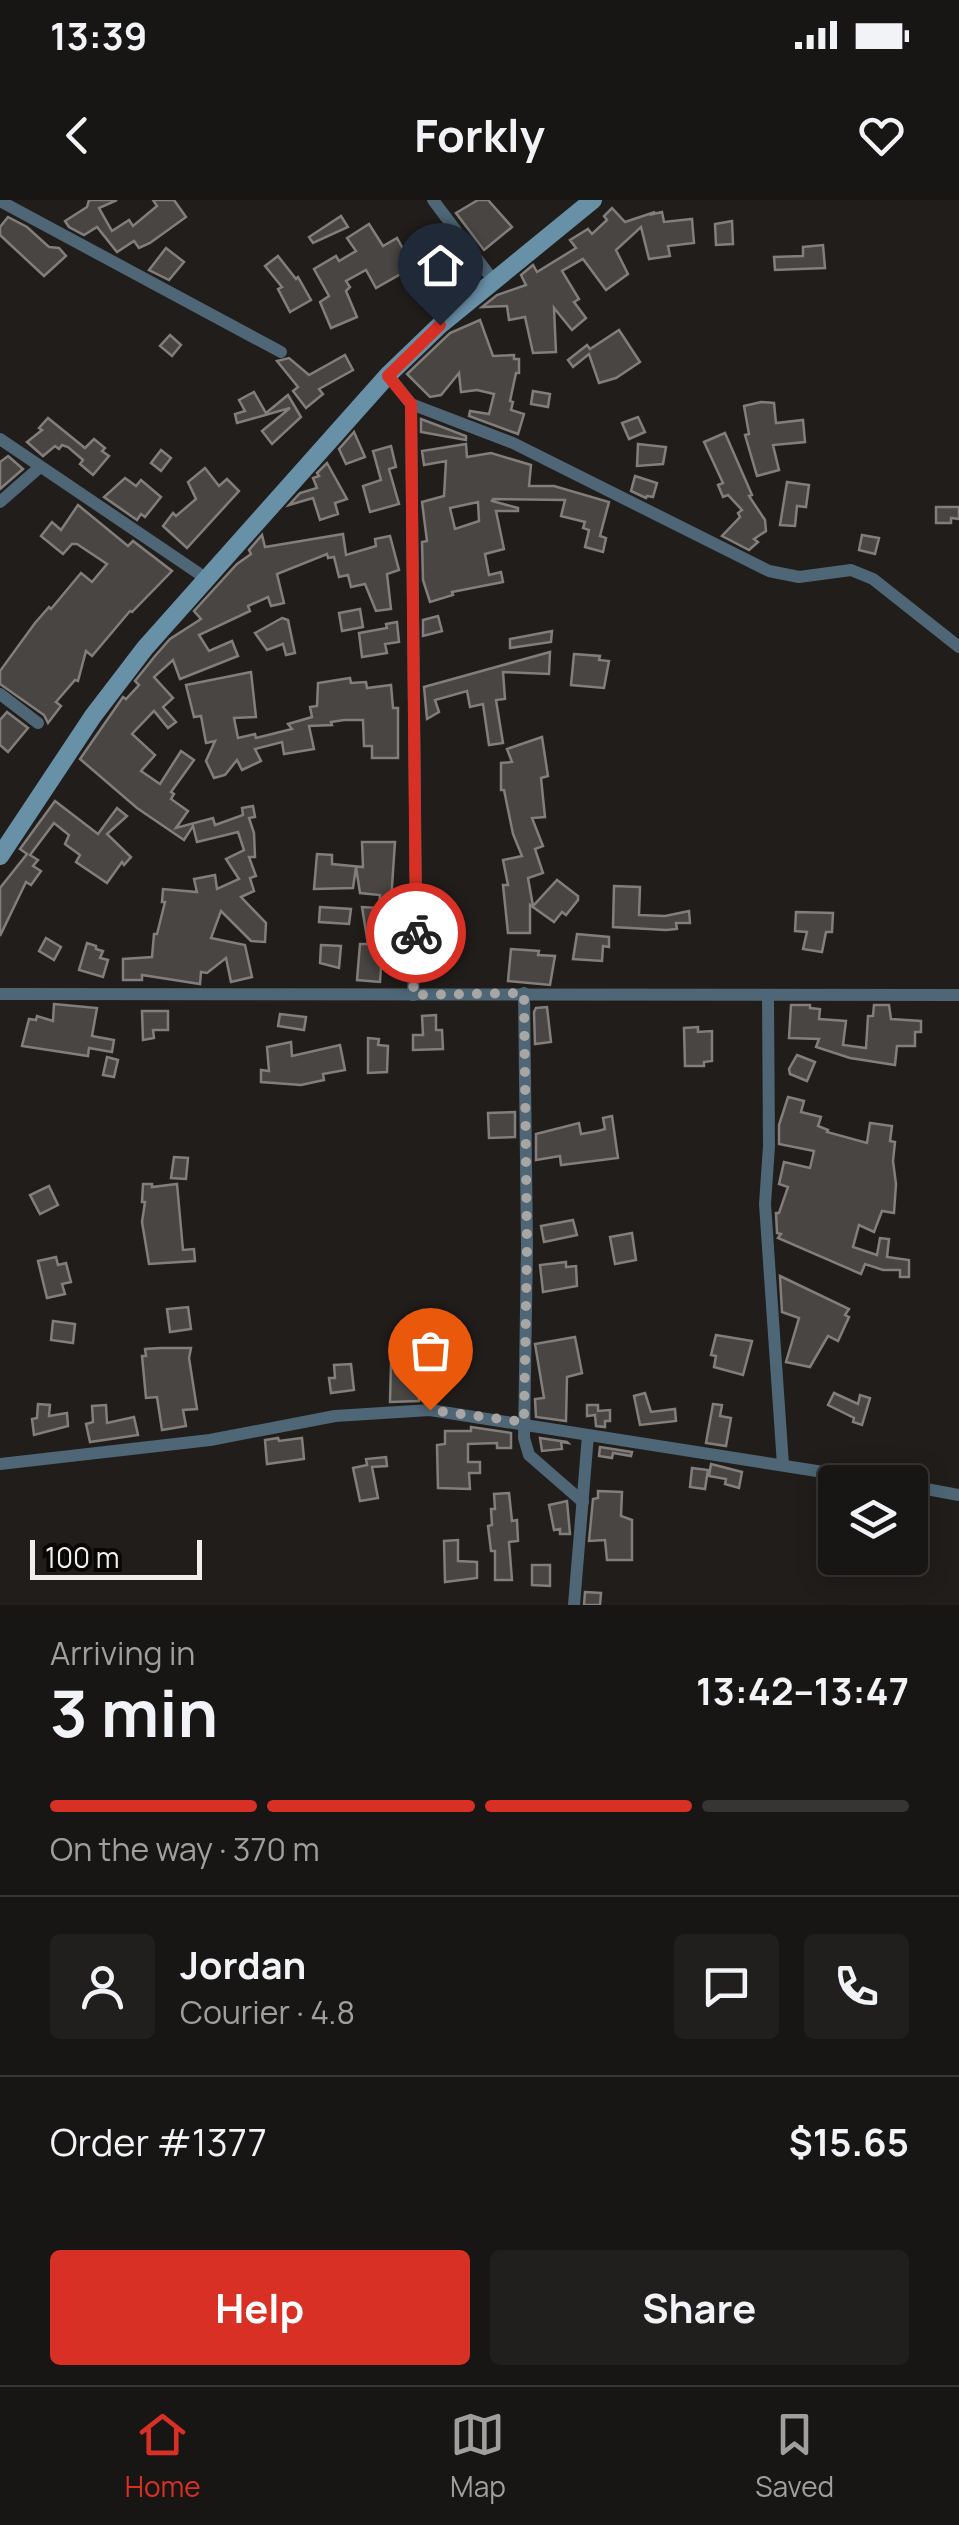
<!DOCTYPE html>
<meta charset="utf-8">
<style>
:root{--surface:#181614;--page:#211f1d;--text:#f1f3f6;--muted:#9f9fa0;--line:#363534;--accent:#d93025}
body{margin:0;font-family:Manrope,sans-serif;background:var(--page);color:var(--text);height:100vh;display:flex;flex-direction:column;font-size:38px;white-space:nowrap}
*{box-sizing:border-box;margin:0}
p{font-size:32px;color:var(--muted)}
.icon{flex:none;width:55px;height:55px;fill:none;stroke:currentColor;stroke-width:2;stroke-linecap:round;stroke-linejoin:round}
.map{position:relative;height:1405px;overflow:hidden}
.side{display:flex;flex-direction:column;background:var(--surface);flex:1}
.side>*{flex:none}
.fabs{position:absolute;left:818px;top:1265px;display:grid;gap:20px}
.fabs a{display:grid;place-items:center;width:110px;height:110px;border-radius:10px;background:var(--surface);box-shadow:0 5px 25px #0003,0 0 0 2px var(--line);font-size:50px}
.scale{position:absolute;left:30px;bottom:25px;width:172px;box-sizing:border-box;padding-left:10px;border:5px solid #f1efed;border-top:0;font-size:28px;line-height:35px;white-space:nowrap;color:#f1efed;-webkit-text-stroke:8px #090807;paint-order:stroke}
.pin{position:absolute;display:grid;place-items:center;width:85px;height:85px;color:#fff;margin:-102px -42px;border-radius:50% 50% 50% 0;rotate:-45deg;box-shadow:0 0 10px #0007}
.pin .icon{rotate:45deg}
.courier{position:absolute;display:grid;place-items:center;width:100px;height:100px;margin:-50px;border:8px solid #d93025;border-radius:50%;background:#fff;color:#222;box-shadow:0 2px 12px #0007}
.head em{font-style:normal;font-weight:700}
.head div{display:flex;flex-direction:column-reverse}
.head{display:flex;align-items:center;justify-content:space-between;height:170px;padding:0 50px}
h1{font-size:65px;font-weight:700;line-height:75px}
.bar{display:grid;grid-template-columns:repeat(4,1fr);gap:15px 10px;align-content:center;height:120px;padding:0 50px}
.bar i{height:12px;border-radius:8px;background:var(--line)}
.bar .on{background:var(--accent)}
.bar p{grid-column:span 4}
.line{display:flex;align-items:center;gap:25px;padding:0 50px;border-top:2px solid var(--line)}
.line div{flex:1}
.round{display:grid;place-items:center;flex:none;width:105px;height:105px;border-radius:10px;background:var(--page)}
.primary-button{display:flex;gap:20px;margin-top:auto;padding:20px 50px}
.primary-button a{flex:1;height:115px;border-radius:10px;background:var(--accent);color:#fff;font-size:40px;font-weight:700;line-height:115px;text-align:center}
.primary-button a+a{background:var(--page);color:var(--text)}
.status{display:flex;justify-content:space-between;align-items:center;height:70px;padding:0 50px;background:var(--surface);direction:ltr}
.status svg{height:28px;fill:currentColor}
header{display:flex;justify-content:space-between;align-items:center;height:130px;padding:0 50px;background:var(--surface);font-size:45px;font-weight:700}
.menu{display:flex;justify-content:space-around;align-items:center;height:140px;border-top:2px solid var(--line);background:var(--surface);font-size:28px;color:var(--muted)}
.menu a{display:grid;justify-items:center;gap:5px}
.menu .on{color:var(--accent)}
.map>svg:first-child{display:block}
.building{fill:#484542;stroke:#817e7b;stroke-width:2.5;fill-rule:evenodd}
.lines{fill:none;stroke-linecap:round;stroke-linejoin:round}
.minor{stroke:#4e6675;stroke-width:12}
.secondary{stroke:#6890a7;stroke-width:18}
.done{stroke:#a8a6a4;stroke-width:10;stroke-dasharray:0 18}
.route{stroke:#d93025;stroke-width:12}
</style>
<div class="status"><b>13:39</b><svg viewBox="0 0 49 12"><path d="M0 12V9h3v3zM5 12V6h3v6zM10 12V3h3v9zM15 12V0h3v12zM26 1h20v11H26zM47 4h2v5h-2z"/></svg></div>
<header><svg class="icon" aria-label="back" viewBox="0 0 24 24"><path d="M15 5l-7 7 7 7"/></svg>Forkly<svg class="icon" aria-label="heart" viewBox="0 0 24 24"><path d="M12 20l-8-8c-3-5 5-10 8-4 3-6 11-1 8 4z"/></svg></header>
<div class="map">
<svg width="959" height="1405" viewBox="0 0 959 1405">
<rect width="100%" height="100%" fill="#201d1b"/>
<g class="building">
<path d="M89,0h28l-18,8 13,23 17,-11 4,6 24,-20 -4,-6h21l12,17 -36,26 -11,5 -5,-7 -17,11 -20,-25 -13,8 -15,-8 -4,-6 22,-14z"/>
<path d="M478,0h10l24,27 -28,23 -28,-37z"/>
<path d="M612,8l13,14 30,-10 -2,2 9,-2 2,10 28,-3 2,24 -26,3 2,10 -21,3 -8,-32 -25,23 12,24 -22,16 -23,-31 -21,12 17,28 -5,3 12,16 -14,12 -18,-22 2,44 -23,1 -8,-36 -16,3 -2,-14 -25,1 15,-12 29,-10 -5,-10 12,-10 4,7 39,-24 -6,-8 18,-11 4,5 15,-14 -3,-4z"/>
<path d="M341,16l7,11 -35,16 -4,-6z"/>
<path d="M8,17l19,10 22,20 10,1 7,8 -22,20 -44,-41v-8z"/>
<path d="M732,21l1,23 -17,1 -1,-21z"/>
<path d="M369,24l14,22 14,-8 16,29 -37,21 -10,-18 -20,11 4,6 -4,4 11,26 -26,11 -11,-26 9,-6 -15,-27 22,-13 3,5 17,-10 -9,-13z"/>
<path d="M823,45l2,23 -50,2 -1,-13 29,-1v-9z"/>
<path d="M166,48l18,14 -15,18 -20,-10z"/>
<path d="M278,56l18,23 2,-2 13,23 -21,12 -12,-23 4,-2 -17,-21z"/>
<path d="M480,120l13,36 21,-1v4h5v14h-3l-6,28 3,1 -2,8 13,4 -6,20 -49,-18 1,-5 19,3 5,-20 -17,-4 -16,2 -2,-19 -18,22 -11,2 -23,-23 43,-41z"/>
<path d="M619,130l21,32 -24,16 -17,5 -10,-29 -16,13 -5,-7 19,-15 3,4z"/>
<path d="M170,135l11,10 -9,11 -12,-10z"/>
<path d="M345,155l8,15 -34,19 4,5 -17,14 -13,-17 5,-4 -21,-26 12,-3 20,17z"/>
<path d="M533,191l17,3 -2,13 -17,-3z"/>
<path d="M254,192l12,21 22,-18 13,22 -29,27 -10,-13 28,-23 -53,15 -2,-9 10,-3 -6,-11z"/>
<path d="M761,202l13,1 2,20 27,-3 2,22 -32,3 6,25 -22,6 -12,-41 4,-1 -5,-28z"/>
<path d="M638,217l7,15 -16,7 -7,-16z"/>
<path d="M48,218l37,30 9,-9 11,9 -3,3 7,5 -16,19 -13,-11 3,-4 -15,-13 -6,-2 -3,4 -4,-3 -12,10 -16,-14 15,-12 -3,-2z"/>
<path d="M421,219l45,17v4l-45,-8z"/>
<path d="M354,232l11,25 -19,7 -7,-15z"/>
<path d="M725,233l27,62 -3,1 16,24 1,11 -12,8 4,3 -9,8 -27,-14 18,-19 -2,-4 4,-3 -14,-15 -5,2 -5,-12 5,-2 -19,-41z"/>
<path d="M466,244l1,13 24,-4 40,12 -2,21h25l55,16 -9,34 6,2 -3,14 -18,-5 4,-17 -6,-2 2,-6 -24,-6 4,-16 -72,-1 -1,2 26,7v3h-22l8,38 -19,5 4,21 12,-3 2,10 -51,10 1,3 -23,7 -7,-22 -1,-38 5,-1 -5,-39 22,-6 2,-35 -22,4 -2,-14zM478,302l1,19 -24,8 -5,-21z"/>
<path d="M638,244l28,3 -3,17 -26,2z"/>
<path d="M391,246l5,21 -7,2 10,35 -29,8 -7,-26 18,-6 -8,-29z"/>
<path d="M161,250l10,8 -10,13 -10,-8z"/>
<path d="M8,256l15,13 -23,20v-27z"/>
<path d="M327,263l20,36 -12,4 3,11 -18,6 -7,-22 -24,7 11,-12 17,-5 -4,-10 6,-2 -2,-3z"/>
<path d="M205,268l14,18 8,-7 12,12 -52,57 -24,-22 10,-13 3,3 20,-17 -8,-17z"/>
<path d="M635,276l22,7 -4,14 -6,-1 -1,2 -15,-7z"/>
<path d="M125,278l11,8 5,-6 20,17 -16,20 -4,-3 -4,6 -33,-23z"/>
<path d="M787,282l22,3 -3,22 -9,-1 -2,20 -15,-1z"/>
<path d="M78,305l50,41 5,-5 39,30 -40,41 -2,-1 -38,45 -6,-5 -8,30 -3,-1 -19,22 5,4 -13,17 -4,-8 -44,-31v-13l35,-48 14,-16 2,2 30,-36 11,9 15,-18 -30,-20h-5l-9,10 -22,-18 11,-14 9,8z"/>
<path d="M936,307h23v12l-8,-1v5h-15z"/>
<path d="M343,334l3,21 30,-9 -1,-7 15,-3 9,34 -12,4 4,35 -15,2 -11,-27 -14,3 -3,-12 -9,2 -5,-20 -6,1 -1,-4 -50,20 7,29 -13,3 -3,-9 -20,9 2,5 -51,24 10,16 23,-10 6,15 -58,23 -7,-19 -19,17 19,21 -10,9 13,15 -8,6 -14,-17 -22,23 23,21 -14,16 19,13 21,-33 13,9 -23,32 3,2 -3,5 17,12 -12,17 37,-10 2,7 28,-10 -1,-7 11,-2 2,11 -6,1 5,15 1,24h-6l7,19 -6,2 4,13 -13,6 25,26 -1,19 -14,-1 -30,-30 -10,27 34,7 7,32 -21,5 -5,-24 -19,15 -6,-1 -1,12 -58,-9v5h-19v-21l29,-2 2,-23h3l8,-32h-3l1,-13 34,3 -3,-13 21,-4 2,14 22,-10 -13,-20 18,-9 -6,-18 -41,10 -4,-16 -9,14 -47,-32 -57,-49 43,-62 3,2 13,-14 -4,-4 20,-25 15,-17 31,-20 -7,-8 43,-47 14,-10 -2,-4 13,-15 3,12z"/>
<path d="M862,335l17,3 -4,16 -16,-4z"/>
<path d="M360,409l3,18 -21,4 -3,-18z"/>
<path d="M438,416l4,15 -19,5v-16z"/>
<path d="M282,418l6,2 7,33 -9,2 -3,-11 -16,6 -12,-17z"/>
<path d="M397,422l2,20 -14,2 2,9 -25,4 -3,-24 28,-5 -1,-4z"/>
<path d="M552,431l-1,11 -41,6v-9z"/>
<path d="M550,452l-1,22 -46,-2 2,27 -9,1 7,43 -14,2 -6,-41 -13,3 -3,-16 -32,9 4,12 -12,7 -3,-32z"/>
<path d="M574,454l26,2 -1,4 10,1 -5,27 -33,-3z"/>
<path d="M251,472l5,45 -22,1 4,20 17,-4 1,4 36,-9 -4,-5 24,-7 -2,-10 7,-1 1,-23 32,-5 1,5 15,-1 1,6 24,-3 2,23h5v50h-26v-12h-8l-1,-26h-19l-13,2 1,3 -23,1 5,23 -30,5 -2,-12 -27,7 6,12 -19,9 -5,-10 -12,15 -11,3 -8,-17 9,-20 -9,2 -5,-27 -7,1 -8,-32z"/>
<path d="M7,512l21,16 -20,24 -8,-7v-25z"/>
<path d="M542,537l6,39 -7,2 4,39 -13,1 11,28 -8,3 8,24 -15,5 5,28 24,-26 21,16v4l-12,15 -4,-3 -8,10 -24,-17v28h-22l-5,-48h5l-5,-25 19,-4 -9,-22 -9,-44h-3v-27l11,-1 -5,-13z"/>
<path d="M55,601l43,33 19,-26 10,8 -20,18 24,23 -7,8 -2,-3 -15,21 -31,-21 4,-7 -15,-11 4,-9 -15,-12 -24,32 8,5 -5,6 8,5 -10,14 -5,-3 -26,54v-48l27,-34 -7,-5z"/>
<path d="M362,642h33l-5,74 5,34 -13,2 -2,30 -23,-2 3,-36h8l-6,-37 17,1 1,-13 -20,-2 -4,-26 -3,21 -39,1 3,-35 15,1v9l31,3z"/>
<path d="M614,686l26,1 -1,28 26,1 24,-5 1,12h-14l1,6 -11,1 -53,-3z"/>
<path d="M320,707l31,2 -2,15 -30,-2z"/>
<path d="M796,712l37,1 -1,19h-6l-4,20 -19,-3 4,-17 -12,-1z"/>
<path d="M577,734l32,3v10l-6,-1 -1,15 -29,-2z"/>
<path d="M46,738l15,9 -7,13 -15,-9z"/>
<path d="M87,743l9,3v3l7,2 -3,7 8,2 -5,17 -24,-7z"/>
<path d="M321,745l20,1 -2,22 -19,-5z"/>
<path d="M511,749l28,2 -1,4 17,1 -5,29 -42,-4z"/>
<path d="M54,804l43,4 -5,28 22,4 -2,12 -23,-4 -1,8 -66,-10 7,-27 7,1 1,-4 16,5z"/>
<path d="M791,805h19v3l10,1 -1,10 27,2 -3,24 23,3 2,-32h5l1,-11h15l2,14 30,2v11h-6v14h-18l-2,19 -45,-7 -34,-11 3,-8 -30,-1z"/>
<path d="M547,807l4,35 -16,2 -1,-32 2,-4z"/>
<path d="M142,811h26v19h-15l1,8 -11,2z"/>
<path d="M280,814l26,3 -2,13 -26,-4z"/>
<path d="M436,815v15h6l1,19 -30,1v-15h10l-1,-19z"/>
<path d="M698,827v5l14,-1v30l-8,1v4h-19l-1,-38z"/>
<path d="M368,838l11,1 -1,6 10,1 -1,26 -19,1z"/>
<path d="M291,842l1,14 48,-11 5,25 -22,4 1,6 -23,5 -40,-3v-12l8,1 -2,-24z"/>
<path d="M797,855l18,7 -8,19 -17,-7 -1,-5z"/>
<path d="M107,857l11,3 -4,17 -11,-2z"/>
<path d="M788,897l16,4 -3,11 20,5 -3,9 10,4 -1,2 40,11 3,-20 22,3 -2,15 5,1 -2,19 3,23 -2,29 -12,-2 -8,21 -15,-7 -6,22 24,8 3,-17 9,1 -2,18 22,3v17h-9v-7h-17l-18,-6 -4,10 -83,-36 3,-4 -4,-1 -1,-20h3l9,-26 -9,-3 5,-22 26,6 4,-17 -35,-7v-19z"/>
<path d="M515,912v25l-26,1 -1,-25z"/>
<path d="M612,916l6,42 -57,7 -1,-9 -24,4v-26l43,-11 2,11 17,-3 7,-2 -2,-11z"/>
<path d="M174,957l14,1 -2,21 -15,-1z"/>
<path d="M143,984h9v3l25,-3 6,66 11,-1 1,12 -46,3 -7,-42 3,-20h-3z"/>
<path d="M49,986l9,19 -18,9 -10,-19z"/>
<path d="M573,1020l4,15 -33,7 -3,-16z"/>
<path d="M632,1033l4,27 -21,4 -5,-27z"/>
<path d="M56,1057l2,8 8,-2 5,19 -9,2 3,10 -18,4 -9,-37z"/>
<path d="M566,1062v5l10,-1 1,20 -34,6 -3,-27z"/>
<path d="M780,1076l69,33 -4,6 4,2 -11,24 -10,-5 -18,31 -24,-5 13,-44 -17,-6z"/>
<path d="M188,1107l3,22 -21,3 -3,-23z"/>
<path d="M53,1121l22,3 -2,19 -22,-3z"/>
<path d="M716,1135l36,6 -9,34 -29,-8 2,-11 -5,-1z"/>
<path d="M575,1137l7,36 -15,4 -1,44 -30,-4 -1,-18 9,-1 -9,-54z"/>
<path d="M161,1148h30l-2,10 8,51 -14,1 3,16 -24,4 -5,-33 -11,1 -4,-42h4l-1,-7z"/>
<path d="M407,1161l2,20h9l1,20 -29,1 1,-39z"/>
<path d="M351,1164l3,26 -23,3 -2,-15h6l-1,-13z"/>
<path d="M645,1193l6,19 24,-3 1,12 -36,4 -6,-29z"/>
<path d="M834,1193l24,11 2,-9 10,3 -8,27 -9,-3 1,-4 -26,-13z"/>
<path d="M38,1204l12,1 -1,11 18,-3 1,13 -34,9 -2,-16 5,-1z"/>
<path d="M713,1204l9,1 -2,11 11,2 -5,28 -20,-3z"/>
<path d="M106,1205l1,18 27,-6 4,18 -48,7 -4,-18 7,-2 -1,-16z"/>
<path d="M587,1205h11v6l12,-1v11h-5v6l-9,-1 -1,-11 -8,1z"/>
<path d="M471,1227l40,6v15h-14v-5l-29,1v18h12v11h-11l1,16 -32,-1 -1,-43 8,-1v-13h26z"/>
<path d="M278,1238l1,3 23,-3 2,21 -37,5 -2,-24z"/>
<path d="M540,1238l27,4 1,1 -7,-1 1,7 -20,2z"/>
<path d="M600,1247l32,5 -1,4 -18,-3 -1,5 -13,-2z"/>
<path d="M386,1257l1,9 -15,1 6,31 -18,3 -7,-33 14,-3 -1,-6z"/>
<path d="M711,1264l31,8 -3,16 -14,-4 1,-5 -17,-3z"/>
<path d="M692,1268l16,2 -3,19 -15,-2z"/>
<path d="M598,1291l24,1 -1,24 11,4v40h-25l-2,-20 -16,1 4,-42 5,-1z"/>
<path d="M509,1293l3,28 5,-1 1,21 -9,1 3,38h-17v-29h-4l-3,-25 4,-1 -1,-16h4l-1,-15z"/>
<path d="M567,1301l3,33h-10v-5l-6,1 -5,-25z"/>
<path d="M458,1340v21l19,1v16l-32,4 -1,-41z"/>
<path d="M532,1365h18v21l-18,-1z"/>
<path d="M585,1392l16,1 -1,12h-16z"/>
</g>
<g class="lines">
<g class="minor">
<path d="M433,0l60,80"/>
<path d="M0,1l281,151"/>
<path d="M388,175l23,29 5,505 -3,86"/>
<path d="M411,204l102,39 256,128 30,6 52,-7 22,9 86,68"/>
<path d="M0,239l207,140"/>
<path d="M0,302l40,-35"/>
<path d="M0,494l38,29"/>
<path d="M524,793l3,253 -3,192 5,17 54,47"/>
<path d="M0,794l959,1"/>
<path d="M768,797l1,149 -4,58 18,261"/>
<path d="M0,1264l210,-24 125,-24 95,-6 457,72"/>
<path d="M910,1286l49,9"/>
<path d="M574,1405l14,-170"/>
</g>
<path class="secondary" d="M0,656l93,-140 52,-68 243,-273 52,-50 153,-125"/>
</g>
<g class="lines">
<path class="done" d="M416,733l-3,62 111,-2 3,253 -3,176 -94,-12"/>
<path class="route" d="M416,733l-5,-529 -23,-28 52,-51"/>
</g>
</svg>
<div class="fabs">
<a><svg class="icon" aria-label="layers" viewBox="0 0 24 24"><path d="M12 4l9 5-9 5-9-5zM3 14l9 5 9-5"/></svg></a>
</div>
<div class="scale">100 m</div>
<div class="pin" style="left:430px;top:1210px;background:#ea580c"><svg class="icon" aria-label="bag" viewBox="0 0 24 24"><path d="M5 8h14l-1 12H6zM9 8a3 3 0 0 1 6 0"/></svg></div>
<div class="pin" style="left:440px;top:125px;background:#1f2937"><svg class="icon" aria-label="home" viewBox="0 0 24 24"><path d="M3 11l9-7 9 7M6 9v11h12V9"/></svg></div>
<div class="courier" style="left:416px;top:733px"><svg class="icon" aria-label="bike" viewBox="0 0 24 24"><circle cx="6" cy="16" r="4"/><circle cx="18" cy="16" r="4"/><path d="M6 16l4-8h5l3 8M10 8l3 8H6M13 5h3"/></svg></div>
</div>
<section class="side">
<div class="head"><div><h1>3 min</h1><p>Arriving in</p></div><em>13:42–13:47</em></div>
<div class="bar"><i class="on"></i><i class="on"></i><i class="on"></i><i></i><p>On the way · 370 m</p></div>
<div class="line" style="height:180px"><a class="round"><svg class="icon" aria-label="person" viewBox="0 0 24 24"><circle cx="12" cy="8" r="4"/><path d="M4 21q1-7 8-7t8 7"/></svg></a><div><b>Jordan</b><p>Courier · 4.8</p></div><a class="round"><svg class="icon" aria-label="chat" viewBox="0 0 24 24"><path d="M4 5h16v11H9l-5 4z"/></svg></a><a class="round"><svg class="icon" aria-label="phone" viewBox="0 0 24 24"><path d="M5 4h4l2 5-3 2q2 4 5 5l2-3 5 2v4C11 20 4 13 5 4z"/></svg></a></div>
<div class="line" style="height:130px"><div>Order #1377</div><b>$15.65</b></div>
<div class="primary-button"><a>Help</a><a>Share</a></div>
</section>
<nav class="menu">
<a class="on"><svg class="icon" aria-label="home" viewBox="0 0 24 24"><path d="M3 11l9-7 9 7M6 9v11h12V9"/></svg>Home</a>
<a><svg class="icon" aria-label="map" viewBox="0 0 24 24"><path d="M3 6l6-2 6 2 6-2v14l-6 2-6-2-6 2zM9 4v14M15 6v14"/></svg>Map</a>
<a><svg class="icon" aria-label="saved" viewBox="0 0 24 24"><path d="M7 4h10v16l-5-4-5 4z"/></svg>Saved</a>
</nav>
